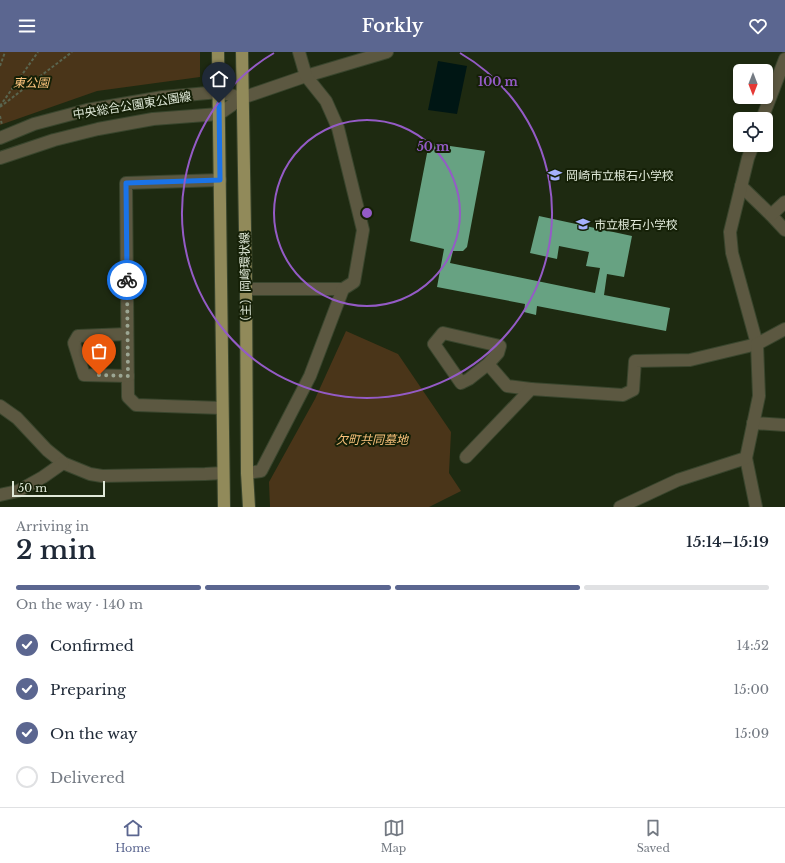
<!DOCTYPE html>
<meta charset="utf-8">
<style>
:root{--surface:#fff;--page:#f2f2f3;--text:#1f2937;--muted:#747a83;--line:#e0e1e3;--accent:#5b6690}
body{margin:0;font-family:"Libre Baskerville","Noto Sans JP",serif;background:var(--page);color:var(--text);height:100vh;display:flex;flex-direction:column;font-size:15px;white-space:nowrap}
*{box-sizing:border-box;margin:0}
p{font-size:13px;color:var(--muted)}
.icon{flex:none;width:22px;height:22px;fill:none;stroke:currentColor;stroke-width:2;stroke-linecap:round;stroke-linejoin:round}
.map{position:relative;height:455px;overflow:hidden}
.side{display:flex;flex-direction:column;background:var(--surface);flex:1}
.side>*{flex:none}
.needle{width:26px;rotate:180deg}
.buttons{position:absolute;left:733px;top:12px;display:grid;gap:8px}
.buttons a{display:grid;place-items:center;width:40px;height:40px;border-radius:6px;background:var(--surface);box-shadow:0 2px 6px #0003;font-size:20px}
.scale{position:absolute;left:12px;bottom:10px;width:93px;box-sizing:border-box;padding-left:4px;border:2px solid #e0e9d9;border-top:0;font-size:11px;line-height:14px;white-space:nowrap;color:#e0e9d9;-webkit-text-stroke:3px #152007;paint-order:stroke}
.pin{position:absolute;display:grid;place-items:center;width:34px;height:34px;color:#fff;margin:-41px -17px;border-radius:50% 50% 50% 0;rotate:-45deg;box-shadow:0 0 4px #0007}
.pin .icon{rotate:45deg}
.courier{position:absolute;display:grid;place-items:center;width:40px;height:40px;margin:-20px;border:3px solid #1a73e8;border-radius:50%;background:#fff;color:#222;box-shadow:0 1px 5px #0007}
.overview em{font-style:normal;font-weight:600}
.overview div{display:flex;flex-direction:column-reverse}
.overview{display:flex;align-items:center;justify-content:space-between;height:68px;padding:0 16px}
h1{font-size:26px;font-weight:600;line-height:30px}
.bar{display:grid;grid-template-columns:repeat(4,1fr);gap:6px 4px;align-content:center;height:48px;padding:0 16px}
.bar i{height:5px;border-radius:3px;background:var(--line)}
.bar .selected{background:var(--accent)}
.bar p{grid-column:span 4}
ol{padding:0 16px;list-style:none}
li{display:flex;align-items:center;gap:12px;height:44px}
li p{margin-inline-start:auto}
li .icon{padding:4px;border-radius:50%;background:var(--accent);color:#fff;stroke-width:4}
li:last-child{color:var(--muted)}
li i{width:22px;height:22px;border:2px solid var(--line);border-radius:50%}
header{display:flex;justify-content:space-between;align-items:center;height:52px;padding:0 16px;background:var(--accent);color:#fff;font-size:18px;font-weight:600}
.dock{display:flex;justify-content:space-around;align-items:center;height:56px;border-top:1px solid var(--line);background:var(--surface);font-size:11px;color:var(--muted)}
.dock a{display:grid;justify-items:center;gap:2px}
.dock .selected{color:var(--accent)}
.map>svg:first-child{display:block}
.green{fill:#4a3519}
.water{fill:#001614}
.building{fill:#67a282}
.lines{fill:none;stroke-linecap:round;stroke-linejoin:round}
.minor-casing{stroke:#39452d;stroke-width:14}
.major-casing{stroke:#39452d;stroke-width:14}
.path{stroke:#5a654f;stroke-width:2;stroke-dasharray:3 2;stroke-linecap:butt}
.minor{stroke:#5c5841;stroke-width:12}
.major{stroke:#918a5a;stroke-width:12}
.done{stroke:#9ca693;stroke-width:4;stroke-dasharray:0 7.2}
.route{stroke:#1a73e8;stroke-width:5}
.ring{fill:none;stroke:#945bc6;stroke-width:2}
.labels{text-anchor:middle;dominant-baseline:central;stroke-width:4;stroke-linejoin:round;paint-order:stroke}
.park-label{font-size:12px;font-style:italic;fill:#f9c17b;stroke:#152007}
.street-label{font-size:12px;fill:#e0e9d9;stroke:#152007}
.poi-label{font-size:12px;fill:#e0e9d9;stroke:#152007;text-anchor:start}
.centre{fill:#945bc6;stroke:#152007;stroke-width:2}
.ring-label{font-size:12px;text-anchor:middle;font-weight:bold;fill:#945bc6;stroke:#152007;stroke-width:4;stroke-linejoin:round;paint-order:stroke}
</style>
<header><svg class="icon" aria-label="menu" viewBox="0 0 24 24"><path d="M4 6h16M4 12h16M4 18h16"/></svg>Forkly<svg class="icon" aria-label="heart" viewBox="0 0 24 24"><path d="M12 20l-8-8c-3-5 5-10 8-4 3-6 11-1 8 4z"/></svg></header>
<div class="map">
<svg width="785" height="455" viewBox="0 0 785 455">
<rect width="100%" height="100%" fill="#1e2a11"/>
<g class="green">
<path d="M0,0h200v25l-103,14 -97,34z"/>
<path d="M346,279l52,23 53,78 -2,41 12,18 -32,16h-159l-1,-25 46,-83z"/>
</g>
<path class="water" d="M438,9l29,5 -10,48 -29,-4z"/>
<path class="building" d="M429,91l56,8 -18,96 -4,4h-10l-3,12 145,30 5,-25 -14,-2 3,-14 -30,-6 -2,13 -27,-6 9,-37 93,20 -8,41 -17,-3 -3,21 66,13 -4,23 -129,-25 -1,9 -12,-3 1,-8 -88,-17 7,-38 -34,-8z"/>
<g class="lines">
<defs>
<g id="minor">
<path d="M762,67l23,-60"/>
<path d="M0,86l34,-14 53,-14 76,-13 56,-5 23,6"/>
<path d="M0,106l54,-18 44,-11 55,-10 66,-5 23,-16 64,-22 81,-24"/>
<path d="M220,128l-94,3 2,214 8,8 86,3"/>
<path d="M741,134l30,29 14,15"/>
<path d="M771,163l14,-13"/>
<path d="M246,237h97"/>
<path d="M127,282l-49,2 -4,7 10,32 44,1"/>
<path d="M488,312l10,-11 2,-7 -57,-13 -9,11 27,39 8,-4 19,-15 19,22 24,3"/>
<path d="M0,354l17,12 30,32 16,13 27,11 12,2 103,-2 18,-1"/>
<path d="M753,371l32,2"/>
<path d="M466,405l65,-68 92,6 10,-5 2,-29 55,-1 67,-16 -25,-91 -2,-21 18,-74 5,-13"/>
<path d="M746,406l10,49"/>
<path d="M247,421l14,-2 49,-95 33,-87 11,-7 9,-52 -25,-102 -12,-27 -20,-25 -7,-24"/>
<path d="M0,443l18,-4 25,-14 20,-14"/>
<path d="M620,455l58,-27 68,-22 13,-62 -2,-52 28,-15"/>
</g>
<g id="major">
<path d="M218,0l6,455"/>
<path d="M242,0l4,237 1,184 2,34"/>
</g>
</defs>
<use href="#minor" class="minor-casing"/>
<use href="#major" class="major-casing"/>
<g class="path">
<path d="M0,14l5,-14"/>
<path d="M0,54l38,-54"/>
<path d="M0,55l72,-55"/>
<path d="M0,64l2,9"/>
</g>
<use href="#minor" class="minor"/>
<use href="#major" class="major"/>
</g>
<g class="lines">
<path class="done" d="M99,323l29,1 -1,-96"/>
<path class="route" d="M127,228l-1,-97 94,-3 -1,-77"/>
</g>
<g class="ring">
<circle cx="367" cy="161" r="93"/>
<path d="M460 1A185 185 0 1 1 274 1"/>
</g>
<defs>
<symbol id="school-bare" viewBox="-9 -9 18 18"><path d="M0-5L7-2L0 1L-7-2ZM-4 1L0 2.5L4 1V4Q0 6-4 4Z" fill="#a5b1fc" stroke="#152007" stroke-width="2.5" paint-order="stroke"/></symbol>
</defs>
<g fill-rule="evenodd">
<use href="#school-bare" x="545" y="113" width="20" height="20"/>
<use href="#school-bare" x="573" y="162" width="20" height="20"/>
</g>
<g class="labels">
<g class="park-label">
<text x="31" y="30">東公園</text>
<text x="372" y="387">欠町共同墓地</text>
</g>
<g class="street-label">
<text transform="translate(132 53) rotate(-9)">中央総合公園東公園線</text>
<text transform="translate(245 228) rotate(-91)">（主）岡崎環状線</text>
</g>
<g class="poi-label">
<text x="566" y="123">岡崎市立根石小学校</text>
<text x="594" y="172">市立根石小学校</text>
</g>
</g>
<circle cx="367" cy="161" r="6" class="centre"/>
<g class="ring-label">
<text x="498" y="34">100 m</text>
<text x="433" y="99">50 m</text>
</g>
</svg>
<div class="buttons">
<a><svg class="needle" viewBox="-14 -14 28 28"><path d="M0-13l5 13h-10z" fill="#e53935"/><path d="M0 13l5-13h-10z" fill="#747a83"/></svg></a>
<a><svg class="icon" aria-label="locate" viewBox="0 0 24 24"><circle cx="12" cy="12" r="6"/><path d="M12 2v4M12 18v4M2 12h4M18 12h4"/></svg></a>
</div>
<div class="scale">50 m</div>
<div class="pin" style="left:99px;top:323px;background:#ea580c"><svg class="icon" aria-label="bag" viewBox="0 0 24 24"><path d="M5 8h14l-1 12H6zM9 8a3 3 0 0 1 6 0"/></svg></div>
<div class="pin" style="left:219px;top:51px;background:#1f2937"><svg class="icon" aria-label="home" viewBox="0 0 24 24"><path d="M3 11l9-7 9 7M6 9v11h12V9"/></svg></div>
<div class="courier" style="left:127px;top:228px"><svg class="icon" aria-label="bike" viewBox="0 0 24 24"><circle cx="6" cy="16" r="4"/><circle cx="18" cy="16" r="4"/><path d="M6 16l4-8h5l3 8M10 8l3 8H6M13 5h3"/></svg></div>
</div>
<section class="side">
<div class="overview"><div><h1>2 min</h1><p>Arriving in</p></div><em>15:14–15:19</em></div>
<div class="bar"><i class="selected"></i><i class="selected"></i><i class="selected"></i><i></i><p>On the way · 140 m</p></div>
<ol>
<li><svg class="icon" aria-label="check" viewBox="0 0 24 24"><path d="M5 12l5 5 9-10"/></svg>Confirmed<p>14:52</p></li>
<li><svg class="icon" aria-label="check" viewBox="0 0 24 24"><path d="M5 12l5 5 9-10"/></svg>Preparing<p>15:00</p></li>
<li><svg class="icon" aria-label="check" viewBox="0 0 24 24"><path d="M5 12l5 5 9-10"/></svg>On the way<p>15:09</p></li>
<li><i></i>Delivered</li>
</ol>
</section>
<nav class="dock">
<a class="selected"><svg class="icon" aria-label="home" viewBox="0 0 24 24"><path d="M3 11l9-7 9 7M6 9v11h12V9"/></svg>Home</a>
<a><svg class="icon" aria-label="map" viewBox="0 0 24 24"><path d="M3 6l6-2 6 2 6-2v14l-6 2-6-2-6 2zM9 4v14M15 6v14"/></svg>Map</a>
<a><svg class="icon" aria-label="saved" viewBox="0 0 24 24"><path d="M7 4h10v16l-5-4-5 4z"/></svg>Saved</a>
</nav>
